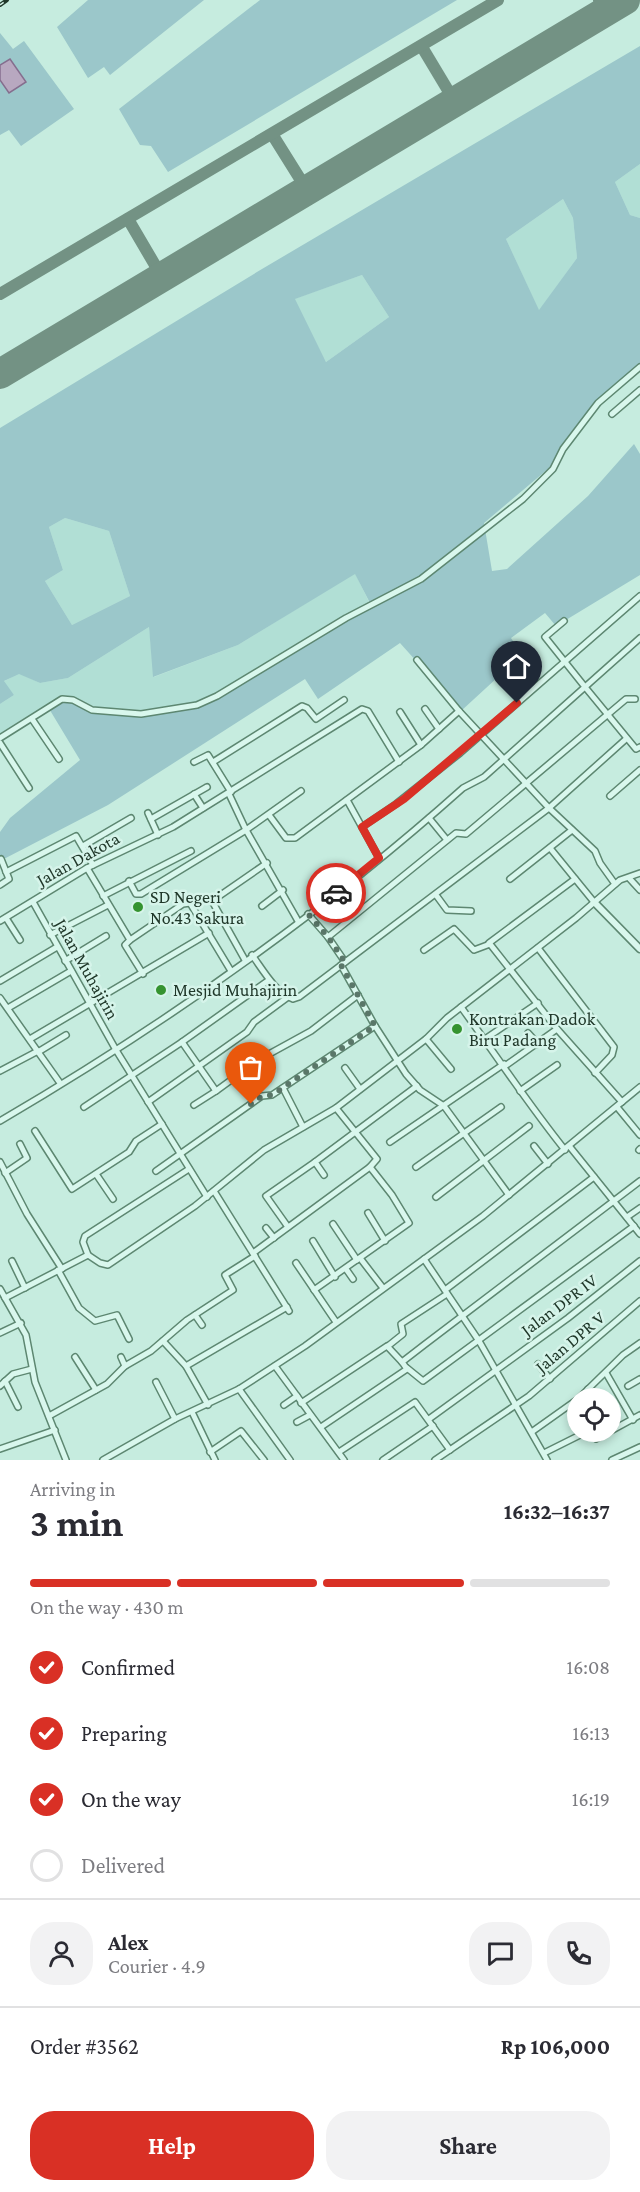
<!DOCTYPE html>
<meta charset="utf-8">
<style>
:root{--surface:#fff;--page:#f2f2f3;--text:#2b2b33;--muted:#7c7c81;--line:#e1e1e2;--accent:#d93025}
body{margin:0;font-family:"Crimson Pro",serif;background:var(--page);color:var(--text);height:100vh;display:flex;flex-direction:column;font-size:22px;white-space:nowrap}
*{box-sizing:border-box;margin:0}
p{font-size:20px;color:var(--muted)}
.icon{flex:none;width:33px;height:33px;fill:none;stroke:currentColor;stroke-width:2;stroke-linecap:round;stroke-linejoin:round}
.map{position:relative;height:1460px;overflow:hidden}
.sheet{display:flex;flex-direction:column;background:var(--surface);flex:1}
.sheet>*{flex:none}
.controls{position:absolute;left:567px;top:1388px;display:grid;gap:12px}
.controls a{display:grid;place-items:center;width:54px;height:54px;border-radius:50%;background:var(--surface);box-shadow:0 3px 9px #0003;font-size:30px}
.pin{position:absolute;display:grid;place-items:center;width:51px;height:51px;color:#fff;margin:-62px -26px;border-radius:50% 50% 50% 0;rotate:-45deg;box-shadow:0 0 6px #0007}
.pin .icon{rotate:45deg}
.courier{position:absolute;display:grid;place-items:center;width:60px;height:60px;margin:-30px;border:4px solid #d93025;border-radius:50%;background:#fff;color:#222;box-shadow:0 2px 8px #0007}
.summary em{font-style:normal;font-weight:700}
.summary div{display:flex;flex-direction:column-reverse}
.summary{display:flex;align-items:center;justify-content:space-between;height:102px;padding:0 30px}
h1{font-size:39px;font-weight:700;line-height:45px}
.bar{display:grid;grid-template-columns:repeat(4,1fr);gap:9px 6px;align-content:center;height:72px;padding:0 30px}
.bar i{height:8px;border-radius:4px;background:var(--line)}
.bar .current{background:var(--accent)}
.bar p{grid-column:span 4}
.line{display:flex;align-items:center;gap:15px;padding:0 30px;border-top:2px solid var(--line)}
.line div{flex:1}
.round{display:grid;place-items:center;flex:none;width:63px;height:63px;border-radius:24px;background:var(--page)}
ol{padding:0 30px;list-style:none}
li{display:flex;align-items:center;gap:18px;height:66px}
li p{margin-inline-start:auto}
li .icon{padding:6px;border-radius:50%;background:var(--accent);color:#fff;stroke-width:4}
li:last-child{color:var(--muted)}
li i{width:33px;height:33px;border:3px solid var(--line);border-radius:50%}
.action{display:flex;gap:12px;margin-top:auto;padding:12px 30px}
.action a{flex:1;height:69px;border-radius:24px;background:var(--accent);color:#fff;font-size:24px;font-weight:700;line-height:69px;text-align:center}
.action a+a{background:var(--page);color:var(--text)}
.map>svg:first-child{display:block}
.farmland{fill:#b1dfd5}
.green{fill:#9bc7ca;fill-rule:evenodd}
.water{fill:#b8a8c0;stroke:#856e8e;stroke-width:1.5}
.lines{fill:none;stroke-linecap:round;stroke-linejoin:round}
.taxiway{stroke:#739284;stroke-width:12}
.runway{stroke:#739284;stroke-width:30}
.minor-casing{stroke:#5d8771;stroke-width:8}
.tertiary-casing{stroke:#5d8771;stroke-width:9}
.minor{stroke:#d9f7ed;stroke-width:5}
.tertiary{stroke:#d9f7ed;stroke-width:6}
.rail-casing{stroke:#20382a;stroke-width:4}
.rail{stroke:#d6f4ea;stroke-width:1.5;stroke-dasharray:4.5;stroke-linecap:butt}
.done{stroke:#5a7769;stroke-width:6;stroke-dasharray:0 10.8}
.route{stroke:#d93025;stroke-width:8}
.poi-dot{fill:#359330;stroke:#d6f4ea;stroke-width:2}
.labels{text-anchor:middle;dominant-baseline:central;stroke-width:5;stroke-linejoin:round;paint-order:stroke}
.street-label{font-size:18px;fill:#20382a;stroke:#d6f4ea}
.poi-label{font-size:18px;fill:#20382a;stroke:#d6f4ea;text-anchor:start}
</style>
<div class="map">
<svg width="640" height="1460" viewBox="0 0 640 1460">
<rect width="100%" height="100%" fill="#c6ecdf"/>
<g class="farmland">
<path d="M640,164v54l-10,-3 -15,-33z"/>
<path d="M563,199l10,19 4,40 -38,53 -33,-72z"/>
<path d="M362,275l27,42 -63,45 -32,-63z"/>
<path d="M65,518l44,13 21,65 -58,29 -27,-44 18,-11 -14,-43z"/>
<path d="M355,573l15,31 -163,95 -55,12 -59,-2 -28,-13 -65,40v-32l14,-9 -11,-13 16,-9 21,10 28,-5 81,-51 5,50 84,-32z"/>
</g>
<g class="green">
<path d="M88,0h116l-94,75 -6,-8 -16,11 -31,-51z"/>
<path d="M260,0h197l-289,172 -17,-26 -11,-1 -21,-36z"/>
<path d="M0,33l13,16 11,-8 50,68 -53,37 -12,-16 -9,5z"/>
<path d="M640,46v118l-25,18 15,33 10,3v146l-43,38 -42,61 -71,60 8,48 15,-2 81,-73 46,-52 6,10v121l-84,51 -11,-13 -34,25 11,17 -61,56 -61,-68 -82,56 -13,-20 -197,126 -108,56v-29l10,-14 70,-58 -32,-53 17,-11 28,13 59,2 55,-12 163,-96 -15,-29 -117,71 -85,32 -4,-50 -81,51 -28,5 -21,-9 -15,7 10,14 -14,9v-276l262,-159zM563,199l10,19 4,40 -38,52 -33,-71zM362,275l27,42 -63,45 -31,-63zM65,518l44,13 21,65 -58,29 -27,-44 18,-11 -14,-43z"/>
</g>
<path class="water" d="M10,59l16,23 -17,11 -9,-13v-15z"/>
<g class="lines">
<g class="taxiway">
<path d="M599,0l7,12"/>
<path d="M422,47l33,55"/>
<path d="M272,134l35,56"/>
<path d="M128,219l34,58"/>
<path d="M0,294l498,-294"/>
</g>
<path class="runway" d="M0,374l625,-374"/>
<defs>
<g id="minor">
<path d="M612,414l28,-24"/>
<path d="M640,638l-55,49 51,62 4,-2"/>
<path d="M417,660l42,51 90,97 46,43 5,12 15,21"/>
<path d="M425,709l14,20"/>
<path d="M400,712l21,33"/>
<path d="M32,719l27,40"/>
<path d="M0,738l62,-39 11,1 19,10 49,4 56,-9 20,-9 129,-78 75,-39 102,-80 30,-30 10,-20 35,-46 42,-36"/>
<path d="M0,743l29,45"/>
<path d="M194,762l14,-7 23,37"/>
<path d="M213,762l89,-56 5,2 9,11 28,-19"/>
<path d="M194,794l9,14"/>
<path d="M229,794l17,36 52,91"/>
<path d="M610,796l30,-26"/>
<path d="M347,800l32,58"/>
<path d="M148,813l10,22"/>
<path d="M269,815l17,23h9l126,-93 38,-34"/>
<path d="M429,818l18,22"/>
<path d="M151,819l56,-32"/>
<path d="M362,827l34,-23 64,-51 180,-157"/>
<path d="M83,846l48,-28"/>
<path d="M550,848l44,54"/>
<path d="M87,868l43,72 53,-36 7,-1 41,68"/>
<path d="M6,872l70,-36 17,29"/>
<path d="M629,878l11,12"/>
<path d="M510,879l62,-49"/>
<path d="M129,881l7,13h5l105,-64 55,-39"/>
<path d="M0,885l9,-6 -8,-20"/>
<path d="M436,895l11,15 24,1"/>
<path d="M103,896l88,-45"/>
<path d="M33,902l83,148 91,147"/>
<path d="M262,906l21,-16"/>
<path d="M308,914l20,23 17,25"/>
<path d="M6,918l14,22"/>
<path d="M0,921l87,-53 86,-41 189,-118 6,2 31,51"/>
<path d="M50,935l58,-30"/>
<path d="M328,937l128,-104 10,1 160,-135h9"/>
<path d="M130,940l-5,5 18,29"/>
<path d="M489,943l86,-64"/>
<path d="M538,948l76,99 -2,8 -17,18"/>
<path d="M424,950l30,-21 20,21 16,-6 67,85 65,73"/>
<path d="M252,955c11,15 23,37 41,44l6,-2 250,-189 77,-69"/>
<path d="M245,960l-33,-59 55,-38"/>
<path d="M65,961l41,-25"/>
<path d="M341,965l34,61 31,48 14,16 24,16 65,89"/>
<path d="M0,981l57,-34"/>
<path d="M0,998l60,85"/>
<path d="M461,1007c35,48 67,97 104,143"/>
<path d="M8,1008l63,-37"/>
<path d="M528,1033l10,11"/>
<path d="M30,1039l179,-106"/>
<path d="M426,1039l25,30"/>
<path d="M485,1039l53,-36"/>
<path d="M182,1042l87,-62"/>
<path d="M38,1052l28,-17"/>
<path d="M505,1066l52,-37"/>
<path d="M345,1068l15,21"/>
<path d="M0,1071l38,-20"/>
<path d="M283,1088l20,39"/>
<path d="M520,1091l37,-26"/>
<path d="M148,1102l99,-70 7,-10 34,-25"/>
<path d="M194,1105l22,-14"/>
<path d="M84,1107l98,-65 34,49 44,-32 51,-28 47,-36"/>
<path d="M617,1107l23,28"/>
<path d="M0,1121c162,-95 322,-207 463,-333l21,-11 101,-90 -40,-50 19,-16"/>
<path d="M35,1131l37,58 57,-37 7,-11 26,-17"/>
<path d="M390,1142l114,-78"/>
<path d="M534,1146l14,18"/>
<path d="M570,1147l70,87"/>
<path d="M639,1150l1,-1"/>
<path d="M0,1162l27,52 35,55"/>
<path d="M416,1167l85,-60"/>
<path d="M156,1171l106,-75 10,-1 103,-69"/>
<path d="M5,1173l22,-15 -7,-14"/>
<path d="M96,1174l17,25"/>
<path d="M324,1175l-9,-13 102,-76"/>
<path d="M214,1191l75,120"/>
<path d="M436,1197l93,-71"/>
<path d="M368,1213l17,28"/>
<path d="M627,1217l13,-9"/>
<path d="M333,1224l24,36"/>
<path d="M288,1227l-22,-31 49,-34"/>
<path d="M266,1228l8,10"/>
<path d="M313,1241l22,36"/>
<path d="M253,1253l117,-86"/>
<path d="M88,1255l-5,-13 2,-6 104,-67"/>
<path d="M360,1258l23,30"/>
<path d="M424,1259l55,82 68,119"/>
<path d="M12,1261l13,27"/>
<path d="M296,1263l40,59"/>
<path d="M346,1269l7,10"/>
<path d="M58,1270l21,38 16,13 22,-6 12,24"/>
<path d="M0,1289l26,46 9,47 31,78"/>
<path d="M314,1290l95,-67 -17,-28 -22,-28 7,-8 -41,-51"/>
<path d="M445,1290l149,-113"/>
<path d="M5,1298l83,-43 12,8 8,2 87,-59 69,-56 72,-42 90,-69 21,-21 129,-100 44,-38 20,-7"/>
<path d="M195,1315l7,10"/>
<path d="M0,1333l21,-10"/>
<path d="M163,1341l23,25 22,39"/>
<path d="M388,1346l15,-12 -2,-10 46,-30"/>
<path d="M75,1357l21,33"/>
<path d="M121,1357l4,9"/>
<path d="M538,1364l12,15"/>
<path d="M186,1366l101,-59"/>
<path d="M275,1366l69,94"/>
<path d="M407,1368l16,13 211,-155"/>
<path d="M606,1373l27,47"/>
<path d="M5,1381l13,26"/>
<path d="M156,1382l19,37"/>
<path d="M0,1386l13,-12 19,-5"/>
<path d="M628,1386l12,-7"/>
<path d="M239,1389l51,71"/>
<path d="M588,1389l6,9"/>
<path d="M579,1398l44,-43 17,-12"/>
<path d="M301,1403l86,-57 15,16"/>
<path d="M284,1405l13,-9"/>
<path d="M571,1406l7,11"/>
<path d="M192,1412l23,48"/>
<path d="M49,1416l58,-32 18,-18 26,-15 36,-31 46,-30 -8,-15 30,-19"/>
<path d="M429,1419l139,-101 72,-57"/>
<path d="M297,1422l13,-7"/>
<path d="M321,1427l86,-58 -5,-7 22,-17 216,-164"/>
<path d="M533,1431l45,-32"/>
<path d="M586,1431l10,8 44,-24"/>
<path d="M0,1449l55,-19"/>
<path d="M210,1452l31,-21 23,29"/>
<path d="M339,1452l76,-50 35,48"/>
<path d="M544,1453l42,-21"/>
<path d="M103,1460l72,-41 64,-30 66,-43 178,-130 157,-129"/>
<path d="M383,1460l50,-34"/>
<path d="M435,1460l94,-64 111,-95"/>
<path d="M612,1460l28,-13"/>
</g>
<path id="tertiary" d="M594,902l46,47"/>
</defs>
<use href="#minor" class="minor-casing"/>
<use href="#tertiary" class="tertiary-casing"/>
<use href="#minor" class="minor"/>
<use href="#tertiary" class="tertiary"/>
<defs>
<path id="rail" d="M0,5l7,-5"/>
</defs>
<use href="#rail" class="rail-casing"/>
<use href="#rail" class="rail"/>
</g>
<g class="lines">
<path class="done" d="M251,1104l11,-8 10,-1 103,-69 -34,-61 4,-3 -17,-25 -20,-23 28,-21"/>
<path class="route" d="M336,893l43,-35 -17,-31 42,-28 113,-96"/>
</g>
<g class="poi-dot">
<circle cx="138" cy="907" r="6"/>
<circle cx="161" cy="990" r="6"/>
<circle cx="457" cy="1029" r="6"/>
</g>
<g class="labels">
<g class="street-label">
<text transform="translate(78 859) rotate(-29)">Jalan Dakota</text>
<text transform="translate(87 969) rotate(61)">Jalan Muhajirin</text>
<text transform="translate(559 1305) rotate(-37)">Jalan DPR IV</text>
<text transform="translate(570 1342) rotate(-40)">Jalan DPR V</text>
</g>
<g class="poi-label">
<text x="150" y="897">SD Negeri<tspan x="150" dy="21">No.43 Sakura</tspan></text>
<text x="173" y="990">Mesjid Muhajirin</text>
<text x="469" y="1019">Kontrakan Dadok<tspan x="469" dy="21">Biru Padang</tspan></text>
</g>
</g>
</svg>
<div class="controls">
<a><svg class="icon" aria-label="locate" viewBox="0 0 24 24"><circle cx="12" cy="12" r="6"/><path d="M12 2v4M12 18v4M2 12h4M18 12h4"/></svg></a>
</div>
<div class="pin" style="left:251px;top:1104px;background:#ea580c"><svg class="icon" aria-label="bag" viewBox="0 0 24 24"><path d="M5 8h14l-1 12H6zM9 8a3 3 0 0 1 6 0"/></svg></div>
<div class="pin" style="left:517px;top:703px;background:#1f2937"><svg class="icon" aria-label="home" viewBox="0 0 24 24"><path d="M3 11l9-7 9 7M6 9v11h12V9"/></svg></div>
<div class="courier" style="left:336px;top:893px"><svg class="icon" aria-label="car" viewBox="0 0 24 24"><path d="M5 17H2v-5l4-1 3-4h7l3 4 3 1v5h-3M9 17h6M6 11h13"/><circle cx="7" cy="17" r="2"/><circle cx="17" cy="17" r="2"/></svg></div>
</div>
<section class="sheet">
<div class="summary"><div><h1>3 min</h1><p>Arriving in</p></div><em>16:32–16:37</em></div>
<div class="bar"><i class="current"></i><i class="current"></i><i class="current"></i><i></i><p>On the way · 430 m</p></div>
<ol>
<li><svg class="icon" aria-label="check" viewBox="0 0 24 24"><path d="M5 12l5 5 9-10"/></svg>Confirmed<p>16:08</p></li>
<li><svg class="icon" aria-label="check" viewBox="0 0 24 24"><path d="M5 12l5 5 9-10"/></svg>Preparing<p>16:13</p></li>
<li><svg class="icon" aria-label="check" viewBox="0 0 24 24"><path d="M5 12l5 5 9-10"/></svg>On the way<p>16:19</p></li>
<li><i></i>Delivered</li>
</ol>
<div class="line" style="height:108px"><a class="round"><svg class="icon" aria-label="person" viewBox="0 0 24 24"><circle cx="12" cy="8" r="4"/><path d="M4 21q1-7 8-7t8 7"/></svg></a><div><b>Alex</b><p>Courier · 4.9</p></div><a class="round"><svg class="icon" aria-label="chat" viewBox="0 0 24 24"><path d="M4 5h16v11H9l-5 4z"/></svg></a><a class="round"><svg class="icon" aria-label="phone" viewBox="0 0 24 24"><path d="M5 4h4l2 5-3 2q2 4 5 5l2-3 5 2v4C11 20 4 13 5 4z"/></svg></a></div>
<div class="line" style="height:78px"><div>Order #3562</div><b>Rp 106,000</b></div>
<div class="action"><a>Help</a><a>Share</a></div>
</section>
